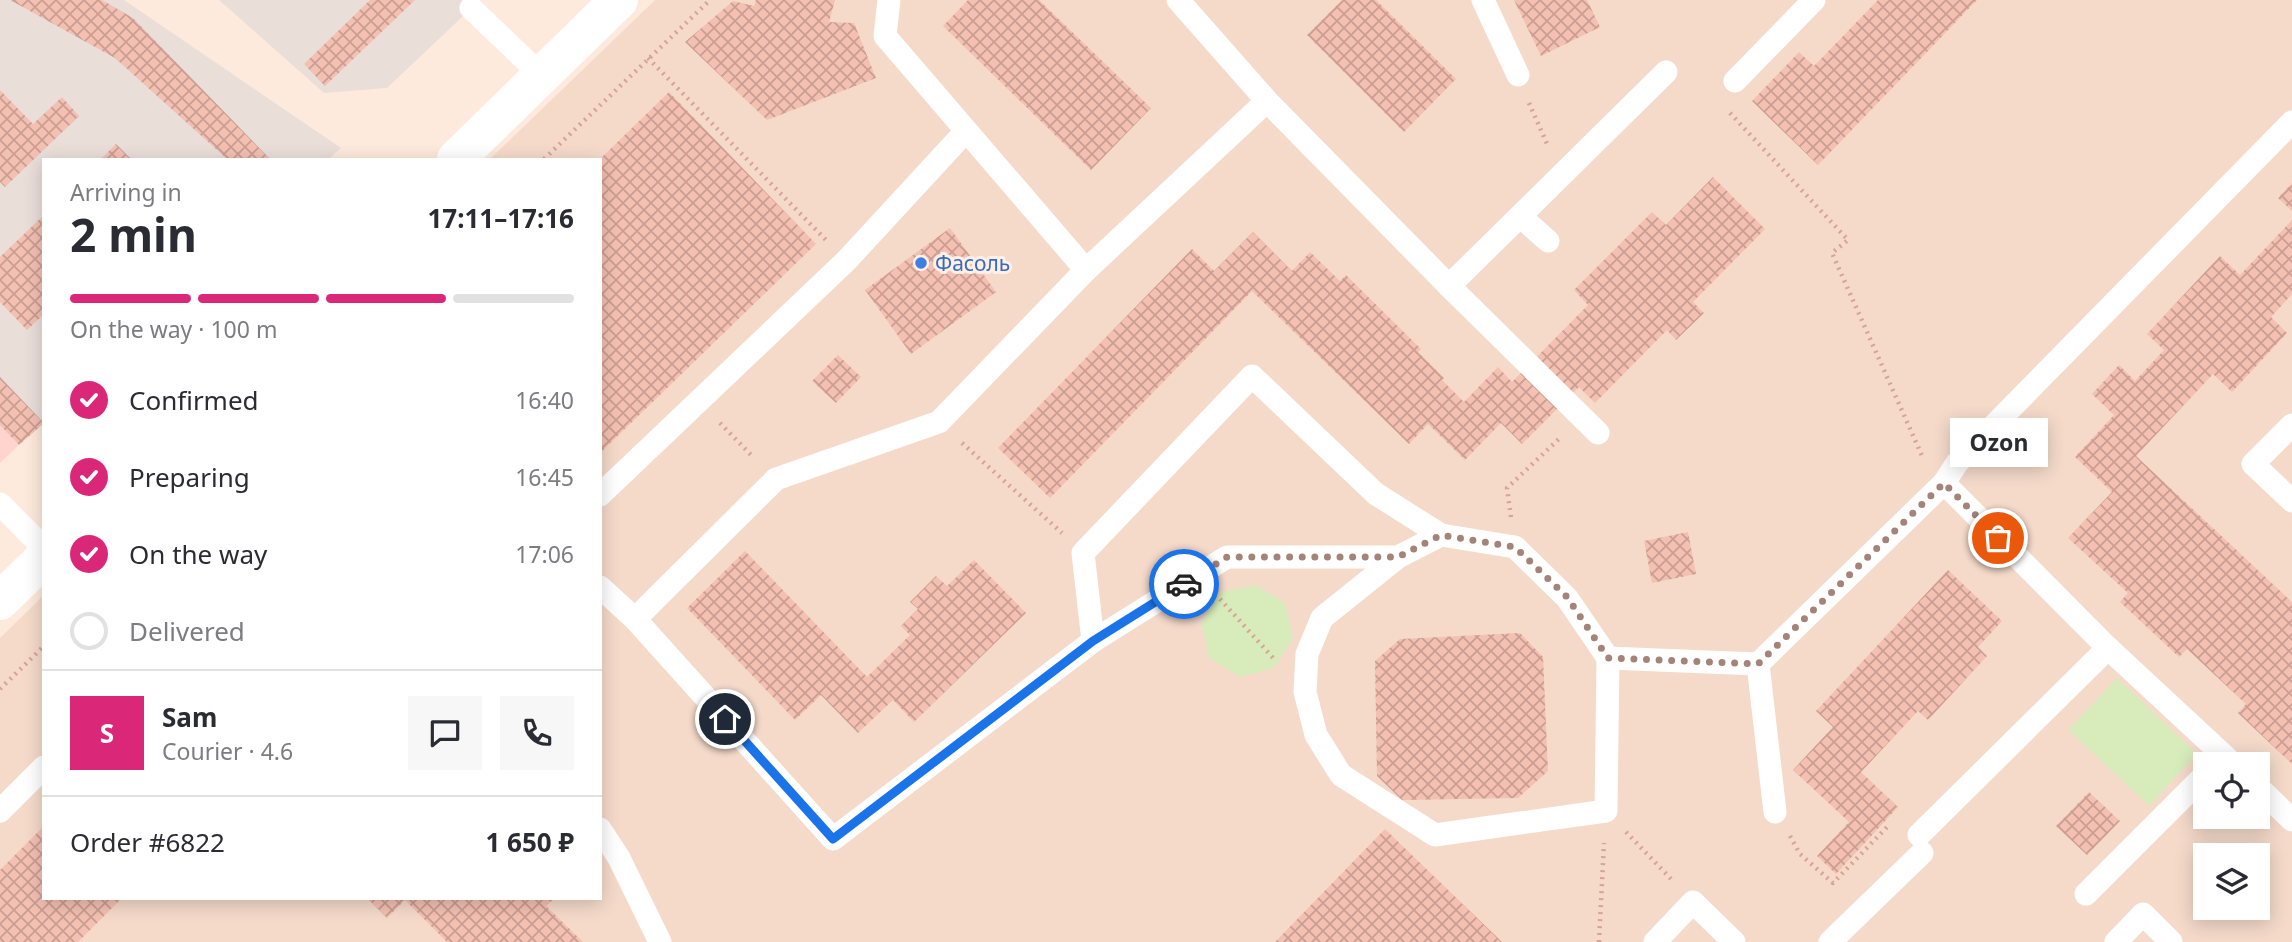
<!DOCTYPE html>
<meta charset="utf-8">
<style>
:root{--surface:#fff;--page:#f7f7f7;--text:#2b2b33;--muted:#7c7c81;--line:#e1e1e2;--accent:#db2777}
body{margin:0;font-family:"Noto Sans",sans-serif;background:var(--page);color:var(--text);height:100vh;display:flex;flex-direction:column;font-size:26px;white-space:nowrap}
*{box-sizing:border-box;margin:0}
p{font-size:23px;color:var(--muted)}
.icon{flex:none;width:38px;height:38px;fill:none;stroke:currentColor;stroke-width:2;stroke-linecap:round;stroke-linejoin:round}
.map{position:relative;flex:1;overflow:hidden}
.details{position:absolute;left:42px;top:158px;width:560px;height:742px;display:flex;flex-direction:column;background:var(--surface);border-radius:0px;box-shadow:0 4px 18px #0003}
.details>*{flex:none}
.buttons{position:absolute;left:2193px;top:752px;display:grid;gap:14px}
.buttons a{display:grid;place-items:center;width:77px;height:77px;border-radius:0px;background:var(--surface);box-shadow:0 4px 18px #0003;font-size:35px}
.pin{position:absolute;display:grid;place-items:center;width:60px;height:60px;color:#fff;margin:-30px;border:4px solid #fff;border-radius:50%;box-shadow:0 2px 7px #0007}
.courier{position:absolute;display:grid;place-items:center;width:70px;height:70px;margin:-35px;border:5px solid #1a73e8;border-radius:50%;background:#fff;color:#222;box-shadow:0 2px 9px #0007}
.bubble{position:absolute;height:49px;border-radius:0px;background:var(--surface);box-shadow:0 4px 18px #0003;font-size:23px;font-weight:700;line-height:49px;text-align:center}
.overview em{font-style:normal;font-weight:700}
.overview div{display:flex;flex-direction:column-reverse}
.overview{display:flex;align-items:center;justify-content:space-between;height:119px;padding:0 28px}
h1{font-size:46px;font-weight:700;line-height:52px}
.bar{display:grid;grid-template-columns:repeat(4,1fr);gap:10px 7px;align-content:center;height:84px;padding:0 28px}
.bar i{height:9px;border-radius:5px;background:var(--line)}
.bar .selected{background:var(--accent)}
.bar p{grid-column:span 4}
.line{display:flex;align-items:center;gap:18px;padding:0 28px;border-top:2px solid var(--line)}
.line div{flex:1}
.round{display:grid;place-items:center;flex:none;width:74px;height:74px;border-radius:0px;background:var(--page)}
ol{padding:0 28px;list-style:none}
li{display:flex;align-items:center;gap:21px;height:77px}
li p{margin-inline-start:auto}
li .icon{padding:7px;border-radius:50%;background:var(--accent);color:#fff;stroke-width:4}
li:last-child{color:var(--muted)}
li i{width:38px;height:38px;border:4px solid var(--line);border-radius:50%}
.map>svg:first-child{display:block}
.residential{fill:#f5daca;fill-rule:evenodd}
.commercial{fill:#ffd4cf}
.industrial{fill:#eaded9}
.park{fill:#d8ebbb}
.building{fill:url(#building-cross-hatch)}
.lines{fill:none;stroke-linecap:round;stroke-linejoin:round}
.path{stroke:#d8a396;stroke-width:4.5;stroke-dasharray:2 5;stroke-linecap:butt}
.service{stroke:#fff;stroke-width:23}
.tertiary{stroke:#fff;stroke-width:38}
.done{stroke:#a48379;stroke-width:7;stroke-dasharray:0 12.6}
.route{stroke:#1a73e8;stroke-width:9}
.shop-dot{fill:#3f7fe0;stroke:#ffefe4;stroke-width:2.5}
.labels{text-anchor:middle;dominant-baseline:central;stroke-width:6;stroke-linejoin:round;paint-order:stroke}
.shop-label{font-size:21px;fill:#366cbe;stroke:#ffefe4;text-anchor:start}
</style>
<div class="map">
<svg width="2292" height="942" viewBox="0 0 2292 942">
<defs>
<pattern id="building-cross-hatch" width="8" height="8" patternUnits="userSpaceOnUse" patternTransform="scale(1.75)"><rect width="8" height="8" fill="#f4c0b2"/><path d="M0 0l8 8M0 8l8-8" fill="none" stroke="#ca9e92"/></pattern>
</defs>
<rect width="100%" height="100%" fill="#feeadc"/>
<path class="residential" d="M655,0h1637v942h-2292v-304l44,-43v303h556v-739h-110zM2205,765h53v52h-53zM2205,856h53v52h-53z"/>
<path class="commercial" d="M0,425l19,20 -19,18z"/>
<g class="industrial">
<path d="M0,0h124l217,148 -12,11h-285v264l-25,22 -19,-20z"/>
<path d="M219,0h261l-93,88 -63,5z"/>
</g>
<g class="park">
<path d="M1255,585l30,18 8,35 -19,30 -34,9 -31,-19 -8,-35 19,-31z"/>
<path d="M2117,678l80,76 -48,52 -81,-76z"/>
</g>
<g class="building">
<path d="M10,0h92l31,18 137,141h-43l-112,-101z"/>
<path d="M370,0h45l-90,86 -21,-22z"/>
<path d="M756,0h79l-6,22 25,1 22,55 -109,42 -82,-78 48,-41 21,5z"/>
<path d="M968,0h71l112,108 -60,62 -148,-144z"/>
<path d="M1342,0h34l80,79 -52,53 -97,-97z"/>
<path d="M1514,0h73l13,27 -59,29z"/>
<path d="M1878,0h99l-159,165 -66,-64 47,-49 15,14z"/>
<path d="M0,90l33,34 29,-27 17,19 -74,71 -5,-5z"/>
<path d="M669,92l147,152 -216,209v-294z"/>
<path d="M116,144l15,15h-30z"/>
<path d="M1713,177l52,52 -72,73 11,11 -28,27 -9,-10 -72,73 -16,-16 -57,57 -21,-21 -36,37 -37,-36 -19,20 -157,-153 -202,207 -52,-50 194,-199 22,22 39,-39 39,39 18,-19 30,29 6,-6 75,74 -3,3 26,26 -2,2 22,22 34,-35 14,15 76,-77 -14,-15 78,-78 14,13z"/>
<path d="M2292,183v28l-14,-13z"/>
<path d="M44,215v99l-17,16 -27,-28v-45z"/>
<path d="M2292,220v74l-21,23 16,16 -55,59 -19,-18 -77,82 156,146v162l-54,-51 8,-9 -59,-55 -8,8 -59,-55 8,-9 -60,-55 44,-46 -37,-35 39,-42 -22,-21 27,-29 16,16 29,-31 -17,-16 73,-78 20,19z"/>
<path d="M950,228l46,64 -85,62 -46,-64z"/>
<path d="M838,355l23,22 -25,26 -24,-22z"/>
<path d="M0,377l44,46 -25,22 -19,-20z"/>
<path d="M1688,532l8,42 -44,9 -8,-42z"/>
<path d="M745,551l122,126 43,-42 -9,-9 17,-17 -8,-7 26,-26 11,10 27,-26 52,53 -112,109 -21,-22 -35,33 -37,-38 -26,25 -108,-112z"/>
<path d="M1948,570l54,51 -24,26 9,9 -59,64 -10,-9 -57,61 37,35 -62,67 -19,-18 32,-34 -56,-52 40,-43 -17,-16z"/>
<path d="M1520,633l23,24 5,114 -30,27 -116,2 -25,-24 -2,-115 25,-22z"/>
<path d="M2089,792l31,29 -33,34 -31,-29z"/>
<path d="M44,826v72h78l-44,44h-78v-72z"/>
<path d="M1385,829l117,113h-227z"/>
<path d="M367,898h188l-9,8 37,36h-136l-42,-42 -18,18z"/>
</g>
<g class="lines">
<g class="path">
<path d="M648,58l178,182"/>
<path d="M1529,103l19,43"/>
<path d="M1730,113l118,127 -16,13 91,205"/>
<path d="M544,159l166,-159"/>
<path d="M720,423l33,34"/>
<path d="M962,443l100,90"/>
<path d="M1511,517l-4,-29 54,-51"/>
<path d="M1220,599l55,61"/>
<path d="M0,689l44,-43"/>
<path d="M1626,832l47,49"/>
<path d="M1790,836l10,18 33,29 56,-58"/>
<path d="M1599,942l5,-99"/>
</g>
<g class="service">
<path d="M889,0l-4,36 201,234"/>
<path d="M1178,0l89,101"/>
<path d="M1483,0l35,75"/>
<path d="M471,8l71,68"/>
<path d="M1735,81l79,-81"/>
<path d="M1521,217l27,24"/>
<path d="M1449,286l149,147"/>
<path d="M2292,425l-39,39 39,37"/>
<path d="M1944,483l13,-20 335,-341"/>
<path d="M600,495l246,-234 120,-130"/>
<path d="M0,504l44,44"/>
<path d="M1398,557l-76,61 -15,36 -2,38 11,43 25,40 94,60 171,-24 2,-153"/>
<path d="M600,587l35,32 198,220 260,-198 134,-84h171l43,-22 74,12 52,51 41,60 150,6 186,-181 164,165 126,117"/>
<path d="M635,619l141,-140 163,-57 147,-152 181,-169 182,185 217,-214"/>
<path d="M1093,641l-10,-88 169,-177 124,118 65,41"/>
<path d="M1758,664l17,148"/>
<path d="M2258,787l34,33"/>
<path d="M0,811l44,-44"/>
<path d="M600,829l19,29 41,84"/>
<path d="M1919,835l189,-187"/>
<path d="M2086,894l119,-119"/>
<path d="M1655,942l38,-40 41,40"/>
<path d="M1830,942l92,-89"/>
<path d="M2116,942l27,-28 28,28"/>
</g>
<g class="tertiary">
<path d="M456,159l163,-159"/>
<path d="M0,601l44,-43"/>
</g>
</g>
<g class="lines">
<path class="done" d="M1184,584l43,-27h171l43,-22 74,12 52,50 41,61 150,6 186,-181 54,55"/>
<path class="route" d="M725,719l108,120 260,-198 91,-57"/>
</g>
<circle class="shop-dot" cx="921" cy="263" r="7"/>
<g class="labels">
<g class="shop-label">
<text x="935" y="263">Фасоль</text>
</g>
</g>
</svg>
<div class="buttons">
<a><svg class="icon" aria-label="locate" viewBox="0 0 24 24"><circle cx="12" cy="12" r="6"/><path d="M12 2v4M12 18v4M2 12h4M18 12h4"/></svg></a>
<a><svg class="icon" aria-label="layers" viewBox="0 0 24 24"><path d="M12 4l9 5-9 5-9-5zM3 14l9 5 9-5"/></svg></a>
</div>
<div class="pin" style="left:1998px;top:538px;background:#ea580c"><svg class="icon" aria-label="bag" viewBox="0 0 24 24"><path d="M5 8h14l-1 12H6zM9 8a3 3 0 0 1 6 0"/></svg></div>
<div class="pin" style="left:725px;top:719px;background:#1f2937"><svg class="icon" aria-label="home" viewBox="0 0 24 24"><path d="M3 11l9-7 9 7M6 9v11h12V9"/></svg></div>
<div class="courier" style="left:1184px;top:584px"><svg class="icon" aria-label="car" viewBox="0 0 24 24"><path d="M5 17H2v-5l4-1 3-4h7l3 4 3 1v5h-3M9 17h6M6 11h13"/><circle cx="7" cy="17" r="2"/><circle cx="17" cy="17" r="2"/></svg></div>
<div class="bubble" style="left:1950px;top:418px;width:98px">Ozon</div>
<section class="details">
<div class="overview"><div><h1>2 min</h1><p>Arriving in</p></div><em>17:11–17:16</em></div>
<div class="bar"><i class="selected"></i><i class="selected"></i><i class="selected"></i><i></i><p>On the way · 100 m</p></div>
<ol>
<li><svg class="icon" aria-label="check" viewBox="0 0 24 24"><path d="M5 12l5 5 9-10"/></svg>Confirmed<p>16:40</p></li>
<li><svg class="icon" aria-label="check" viewBox="0 0 24 24"><path d="M5 12l5 5 9-10"/></svg>Preparing<p>16:45</p></li>
<li><svg class="icon" aria-label="check" viewBox="0 0 24 24"><path d="M5 12l5 5 9-10"/></svg>On the way<p>17:06</p></li>
<li><i></i>Delivered</li>
</ol>
<div class="line" style="height:126px"><b class="round" style="background:var(--accent);color:#fff">S</b><div><b>Sam</b><p>Courier · 4.6</p></div><a class="round"><svg class="icon" aria-label="chat" viewBox="0 0 24 24"><path d="M4 5h16v11H9l-5 4z"/></svg></a><a class="round"><svg class="icon" aria-label="phone" viewBox="0 0 24 24"><path d="M5 4h4l2 5-3 2q2 4 5 5l2-3 5 2v4C11 20 4 13 5 4z"/></svg></a></div>
<div class="line" style="height:91px"><div>Order #6822</div><b>1 650 ₽</b></div>
</section>
</div>
